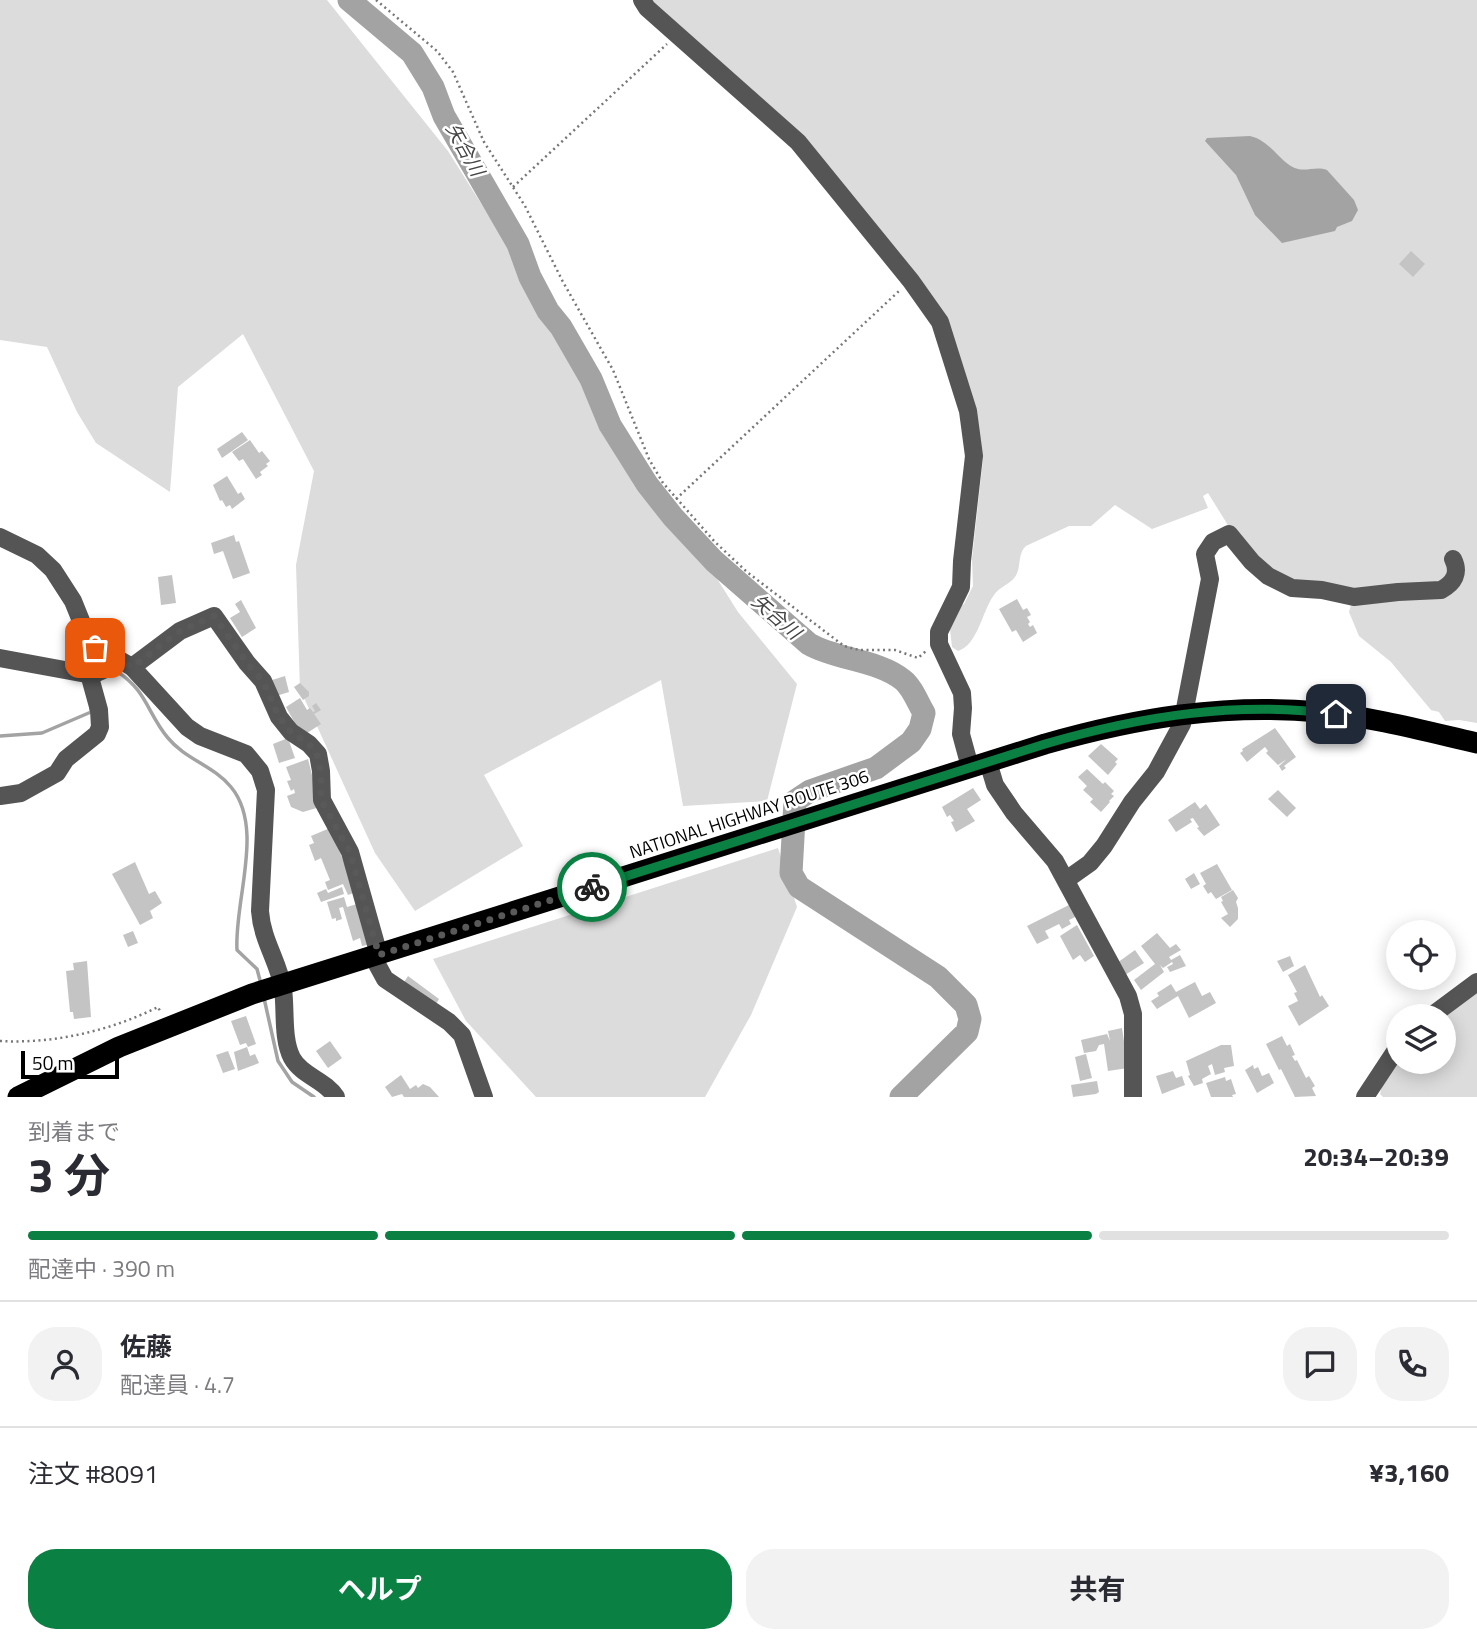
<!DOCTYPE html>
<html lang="ja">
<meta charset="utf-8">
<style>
:root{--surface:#fff;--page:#f2f2f3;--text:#2b2b33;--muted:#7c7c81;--line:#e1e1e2;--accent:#0b8043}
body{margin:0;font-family:"Titillium Web","Noto Sans JP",sans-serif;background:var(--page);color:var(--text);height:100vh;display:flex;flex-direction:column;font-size:26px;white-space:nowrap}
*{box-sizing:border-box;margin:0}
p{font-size:23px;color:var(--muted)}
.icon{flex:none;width:38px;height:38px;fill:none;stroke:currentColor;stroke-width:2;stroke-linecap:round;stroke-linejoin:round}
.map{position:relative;height:1097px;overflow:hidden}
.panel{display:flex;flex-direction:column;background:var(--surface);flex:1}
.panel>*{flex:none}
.fabs{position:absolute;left:1386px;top:920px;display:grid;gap:14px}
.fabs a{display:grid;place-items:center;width:70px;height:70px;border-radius:50%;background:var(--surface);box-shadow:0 4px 18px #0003;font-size:35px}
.scale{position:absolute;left:21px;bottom:18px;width:98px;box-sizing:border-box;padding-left:7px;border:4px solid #000;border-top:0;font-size:19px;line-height:24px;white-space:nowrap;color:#000;-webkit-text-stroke:5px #fff;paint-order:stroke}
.pin{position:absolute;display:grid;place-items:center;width:60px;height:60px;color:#fff;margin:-30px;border-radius:14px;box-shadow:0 4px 10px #0006}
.courier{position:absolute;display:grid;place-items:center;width:70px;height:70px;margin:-35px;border:5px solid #0b8043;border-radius:50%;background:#fff;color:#222;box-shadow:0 2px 9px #0007}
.summary em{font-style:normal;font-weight:700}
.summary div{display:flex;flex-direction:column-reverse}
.summary{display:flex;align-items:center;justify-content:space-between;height:119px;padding:0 28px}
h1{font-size:46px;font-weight:700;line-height:52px}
.bar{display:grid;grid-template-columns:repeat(4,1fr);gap:10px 7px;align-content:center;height:84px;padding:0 28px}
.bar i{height:9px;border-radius:5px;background:var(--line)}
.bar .active{background:var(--accent)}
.bar p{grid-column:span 4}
.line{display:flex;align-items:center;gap:18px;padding:0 28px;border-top:2px solid var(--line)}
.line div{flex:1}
.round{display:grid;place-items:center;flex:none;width:74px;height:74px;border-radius:28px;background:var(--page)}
.action{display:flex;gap:14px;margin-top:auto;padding:14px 28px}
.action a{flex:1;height:80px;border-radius:28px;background:var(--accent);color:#fff;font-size:28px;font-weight:700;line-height:80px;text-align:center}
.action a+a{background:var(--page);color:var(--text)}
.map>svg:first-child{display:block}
.green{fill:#dcdcdc}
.water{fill:#a3a3a3}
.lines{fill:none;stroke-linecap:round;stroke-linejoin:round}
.stream{stroke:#a3a3a3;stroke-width:3.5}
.river{stroke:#a3a3a3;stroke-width:23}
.building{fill:#c4c4c4}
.path{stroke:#777;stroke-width:2.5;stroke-dasharray:2 3.5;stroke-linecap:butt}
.minor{stroke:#555;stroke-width:18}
.highway{stroke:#000;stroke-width:21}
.done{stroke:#595959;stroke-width:7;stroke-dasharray:0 12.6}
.route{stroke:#0b8043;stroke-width:9}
.labels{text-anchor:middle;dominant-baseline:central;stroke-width:5;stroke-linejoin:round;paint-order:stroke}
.street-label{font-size:18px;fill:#000;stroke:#fff}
.water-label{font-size:19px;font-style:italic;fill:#444;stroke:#fff}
</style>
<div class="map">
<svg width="1477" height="1097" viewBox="0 0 1477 1097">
<rect width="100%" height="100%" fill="#fff"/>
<g class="green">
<path d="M0,0h327l121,151 290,461 59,72 -30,117 -84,5 -22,-126 -177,95 39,71 -108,65 -40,-58 -75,-164 -4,-124 18,-94 -71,-137 -65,53 -8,105 -74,-49 -19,-31 -30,-65 -47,-7z"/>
<path d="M649,0h828v723l-18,-3 -14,1 -6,-9 -8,-2 -40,-48 -32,-26 -10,-24 2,-7 96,-23 -93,13 -84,-21 -31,-31 -31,-50 -5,3 5,12 -56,21 -37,-24 -24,21h-22l-43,20c-9,8 -4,21 -11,31 -5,7 -16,10 -21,18 -12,16 -16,50 -36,56l-6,-4 -2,-18 7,-22 7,-3 9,-18 -1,-27 11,-100 -35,-129 -138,-184z"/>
<path d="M778,848l19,59 -46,108 -46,82h-169l-70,-76 -33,-62z"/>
<path d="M1477,986v111h-94l-3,-3 2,-9 16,-23h46v-45z"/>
</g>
<path class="water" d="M1250,136c22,5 31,29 48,33 10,2 19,-3 29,1l27,30 4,10 -6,11 -15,6 -2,4 -53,12 -27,-28 -19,-40 -31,-34 2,-3z"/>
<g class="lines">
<g class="stream">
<path d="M85,666l1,-8 18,5"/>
<path d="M116,671c31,19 31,42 52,67 17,21 46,28 63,49 34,41 3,113 6,163l20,19 4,15"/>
<path d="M0,736l42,-3 49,-21v-4"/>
<path d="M264,998l14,63 14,21 22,15"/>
</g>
<path class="river" d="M349,0l63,53 21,34 11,29 74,128 12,33 18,34 13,16 30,52 19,46 37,59 26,33 41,44 95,83c28,16 70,16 94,36 9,7 15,23 21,33l-4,16 -9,13 -35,26 -66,23 -15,10 -4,72 8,14 139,90 28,28 4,14 -3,13 -66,65"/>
</g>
<g class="building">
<path d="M1411,251l14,13 -12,13 -14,-13z"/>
<path d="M242,432l6,8 -26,18 -5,-9z"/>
<path d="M250,440l9,13 3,-2 8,10 -4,3 2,2 -8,6 2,3 -6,4 -13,-20 -4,2 -7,-9z"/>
<path d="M227,476l11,18 3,-2 4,7 -13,10 -2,-4 -4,2 -4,-7 -2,1 -7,-16z"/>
<path d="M234,535l2,7 3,-1 11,32 -17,6 -10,-28 -9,3 -3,-11z"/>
<path d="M172,575l4,28 -15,2 -3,-28z"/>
<path d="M1017,599l6,11 4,-2 4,7 -4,2 3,5 -2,2 2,3 3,-2 4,8 -14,9 -7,-12 -4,2 -13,-23z"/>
<path d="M241,600l15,28 -14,9 -12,-19 10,-6 -5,-8z"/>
<path d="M285,676l4,16 -13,4 -7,-15z"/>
<path d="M300,683l9,9v4l-6,4 -9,-13z"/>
<path d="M300,698l7,12 3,-2 3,4 2,-1 -3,-5 4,-3 5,7 -7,4 7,10 -17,11 -3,-1 -15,-27z"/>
<path d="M1275,728l21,29 -12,9 2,2 -4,3 -3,-5 8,-7 -9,6 -12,-12 2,-2 -3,-4 -18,15 -7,-9 3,-2 -1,-2z"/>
<path d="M288,738l7,20 -16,5 -6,-19z"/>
<path d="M1101,744l17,15 -3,3 2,2 -9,11 -20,-19z"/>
<path d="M308,759l12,48 -17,5 -12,-5 -4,-11 8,-3 -1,-4 -3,2 -4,-10 4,-1 -5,-13z"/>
<path d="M1087,769l16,15 2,-2 9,9 -3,3 3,2 -5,5 1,1 -9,10 -11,-10 3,-3 -10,-9 4,-4 -9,-9z"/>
<path d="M973,788l8,12 -14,9 8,12 -19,11 -5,-10 3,-1 -4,-6 -3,2 -5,-10z"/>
<path d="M1278,790l18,18 -9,9 -19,-18z"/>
<path d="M1195,802l5,7 6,-5 14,21 -16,11 -7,-8 2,-1 -6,-9 -3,1 2,3 -16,10 -8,-12z"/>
<path d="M330,828l26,64 -8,3 -5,-11 -15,6 -3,-8 5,-2 -9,-22 -6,3 -6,-16 5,-2 -3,-7z"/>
<path d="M135,862l14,32 6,-3 7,12 -12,8 3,7 -13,7 -28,-51z"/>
<path d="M1217,864l15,26 -16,9 -5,-7 -3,2 -5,-8 3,-2 -6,-11z"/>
<path d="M1194,873l6,11 -9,5 -6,-10z"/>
<path d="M342,887l2,7 -23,8 -4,-9 9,-4 2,4z"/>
<path d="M1233,890l5,8 -2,4 2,6v11l-8,8 -9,-9 7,-4 -7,-12 2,-1 -2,-4z"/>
<path d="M344,897l3,10 10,-3 15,40 -10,2 -2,-8 -7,3 -10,-34 -4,1 3,11 -6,2v-3l-4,1 -5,-17z"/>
<path d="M1071,904l6,12 -8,4 2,4 -9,5 -3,-5 -14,7 4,7 -12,6 -10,-18z"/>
<path d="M1077,925l17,31 -9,6 -5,-7 -7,5 -13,-24z"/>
<path d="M133,931l5,12 -10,4 -5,-12z"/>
<path d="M1157,933l13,15 6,-4 5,6 -12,7 2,3 9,-5 6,11 -16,6 -3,-5 6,-3 -1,-2 -9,6 -3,-3 4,7 -23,18 -7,-10 21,-16 -14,-18z"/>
<path d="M1135,950l9,13 -19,12 -8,-12z"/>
<path d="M1290,956l4,10 -11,6 -6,-11z"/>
<path d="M87,961l4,56 -17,2 -1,-7h-3l-4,-41 8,-1 -1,-7z"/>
<path d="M1305,965l15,32 2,-2 7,11 -30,20 -11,-20 10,-5 -4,-8 3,-1 -9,-17z"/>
<path d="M408,976l31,23 -5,9 -33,-21z"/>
<path d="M1195,982l7,14 8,-4 6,11 -27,15 -11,-22 -21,13 -6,-8 8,-5 -2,-3 14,-9 5,8z"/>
<path d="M246,1016l10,28 -8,3 -2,-4 -6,2 -9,-24z"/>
<path d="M1122,1028l6,40 -20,3 -4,-27 -5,1 -3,6 -12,2 -3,-13 26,-6 3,7 -2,-10z"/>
<path d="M1282,1036l5,10 3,-2 5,11 -3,1 3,5 2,-1 9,18 3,-2 6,10 -3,2 4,8 -21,1 -14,-28 -2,1 -13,-26z"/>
<path d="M330,1041l12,17 -14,10 -12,-17z"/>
<path d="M1221,1045h10l3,21 -10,2 1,4 -10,3 -3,-11 -4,2 3,8 -9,5 1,4 -9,3 -6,-10 2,-1 -4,-14z"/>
<path d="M247,1047l3,9 5,-2 4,9 -21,8 -4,-19z"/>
<path d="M228,1051l7,18 -12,4 -7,-18z"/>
<path d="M1086,1054l6,24 -12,3 -5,-24z"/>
<path d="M1253,1065l1,4 4,-2 4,9 7,-3 5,10 -17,10 -12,-23z"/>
<path d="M1173,1071l3,7 6,-2 3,9 -23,9 -6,-18z"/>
<path d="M401,1075l9,14 6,-4 2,3 5,-4 7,3 9,10h-35l-2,-3 -10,3 -7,-10z"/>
<path d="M1225,1077l1,4 5,-2 5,15 -4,1 1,2h-22l-5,-14z"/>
<path d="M1097,1081l2,11 -3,2 -23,3 -2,-12z"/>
</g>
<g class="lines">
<g class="path">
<path d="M376,0l61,51 16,21 31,70 41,64 38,76 50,88 36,89 14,24 52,59 32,30 97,74 15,4h36l23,8 8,-7"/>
<path d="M513,187l154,-143"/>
<path d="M676,499l223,-208"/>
<path d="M0,1041c53,3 110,-10 158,-34l2,4"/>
</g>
<g class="minor">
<path d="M642,0l5,8 151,134 113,139 29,41 28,89 6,45 -12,105 -1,26 -22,45v12l23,49 1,15 -2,26 9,33"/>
<path d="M0,537l37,18 16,15 20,31 17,42 42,24 55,60 13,9 46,18 14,17 6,19 -6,121c2,30 19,51 23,78 3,21 -1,50 9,69 10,18 33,22 44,39"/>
<path d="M0,658l92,17 29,-13"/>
<path d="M132,667l48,-36 34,-15 33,47 16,18 16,36 12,15 18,12 9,10 3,17 1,29 28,52 29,103"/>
<path d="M988,762l7,23 19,28 41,48 73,135 5,18v83"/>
<path d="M0,796l21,-3 36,-20 9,-14 31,-25 3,-7 -1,-17 -8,-29 1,-6"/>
<path d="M1066,880l24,-17 14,-17 28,-44 24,-30 26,-48 28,-145 -5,-25 8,-12 16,-8 23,28 16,14 24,12 30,2 32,7 44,-5 43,-2c13,-7 19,-17 12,-31"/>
<path d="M373,957l12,22 64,43 13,13 22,62"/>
<path d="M1430,1017l47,-35"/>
<path d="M1365,1097l33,-50"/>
</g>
<path class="highway" d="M18,1097l101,-50 133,-53 793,-250c91,-26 180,-41 275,-32 53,5 105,19 157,31"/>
</g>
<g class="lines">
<path class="done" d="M95,648l37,19 48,-36 34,-15 33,47 16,18 16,36 12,15 18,12 8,10 4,17v29l29,52 29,103 213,-68"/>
<path class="route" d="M592,887l453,-143c96,-28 191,-43 291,-30"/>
</g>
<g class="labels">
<g class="street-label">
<text transform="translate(749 814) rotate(-18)">NATIONAL HIGHWAY ROUTE 306</text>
</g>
<g class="water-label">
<text transform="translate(466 149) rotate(61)">矢合川</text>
<text transform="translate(777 616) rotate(41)">矢合川</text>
</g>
</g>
</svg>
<div class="fabs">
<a><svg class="icon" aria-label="locate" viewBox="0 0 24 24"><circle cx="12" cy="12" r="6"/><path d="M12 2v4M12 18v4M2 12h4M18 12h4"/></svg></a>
<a><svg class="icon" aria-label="layers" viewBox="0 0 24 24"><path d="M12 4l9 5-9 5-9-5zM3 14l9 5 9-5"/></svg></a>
</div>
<div class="scale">50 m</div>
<div class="pin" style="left:95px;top:648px;background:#ea580c"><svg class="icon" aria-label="bag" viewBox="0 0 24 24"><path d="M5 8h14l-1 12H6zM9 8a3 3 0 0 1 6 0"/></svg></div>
<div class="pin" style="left:1336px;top:714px;background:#1f2937"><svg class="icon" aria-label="home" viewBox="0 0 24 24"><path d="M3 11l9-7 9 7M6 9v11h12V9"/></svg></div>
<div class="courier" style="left:592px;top:887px"><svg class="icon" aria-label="bike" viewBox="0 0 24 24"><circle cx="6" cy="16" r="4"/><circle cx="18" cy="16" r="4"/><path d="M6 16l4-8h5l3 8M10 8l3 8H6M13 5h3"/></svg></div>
</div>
<section class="panel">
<div class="summary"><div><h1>3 分</h1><p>到着まで</p></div><em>20:34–20:39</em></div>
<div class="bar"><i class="active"></i><i class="active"></i><i class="active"></i><i></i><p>配達中 · 390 m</p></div>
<div class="line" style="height:126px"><a class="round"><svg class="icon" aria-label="person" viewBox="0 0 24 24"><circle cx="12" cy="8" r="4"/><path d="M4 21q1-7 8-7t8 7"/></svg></a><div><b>佐藤</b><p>配達員 · 4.7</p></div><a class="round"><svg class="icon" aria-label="chat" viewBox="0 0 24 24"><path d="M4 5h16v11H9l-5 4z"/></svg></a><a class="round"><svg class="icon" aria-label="phone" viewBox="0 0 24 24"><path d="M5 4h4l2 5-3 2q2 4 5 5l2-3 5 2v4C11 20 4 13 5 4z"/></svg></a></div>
<div class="line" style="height:91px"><div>注文 #8091</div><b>¥3,160</b></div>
<div class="action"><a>ヘルプ</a><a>共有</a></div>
</section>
